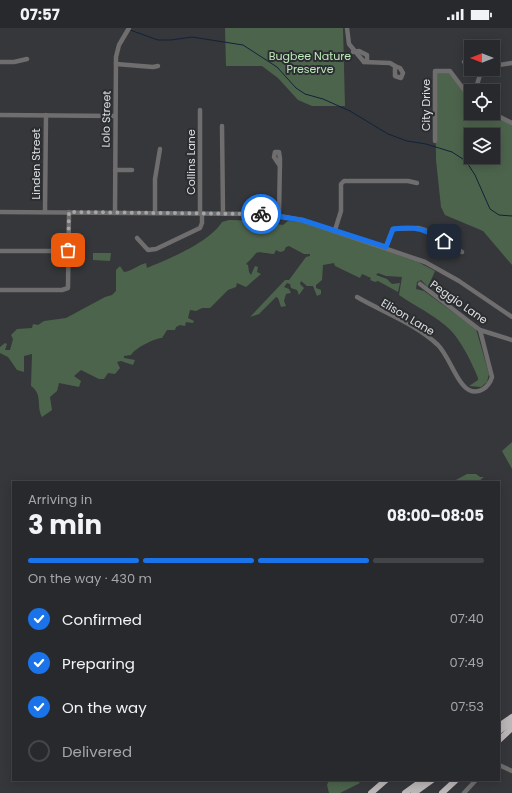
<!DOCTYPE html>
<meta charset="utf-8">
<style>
:root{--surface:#28292c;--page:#343538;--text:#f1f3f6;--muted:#a5a6a9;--line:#444548;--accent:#1a73e8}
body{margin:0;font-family:Poppins,sans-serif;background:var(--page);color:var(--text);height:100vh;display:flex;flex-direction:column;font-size:15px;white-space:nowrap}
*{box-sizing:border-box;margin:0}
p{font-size:13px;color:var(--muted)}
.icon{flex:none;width:22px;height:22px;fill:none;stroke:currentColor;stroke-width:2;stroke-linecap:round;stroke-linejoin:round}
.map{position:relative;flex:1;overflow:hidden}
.side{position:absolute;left:12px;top:453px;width:488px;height:300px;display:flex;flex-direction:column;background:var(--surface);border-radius:0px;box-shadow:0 2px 10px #0003,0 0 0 1px var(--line)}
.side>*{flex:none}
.needle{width:26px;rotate:270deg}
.tools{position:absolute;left:464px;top:12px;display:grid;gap:8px}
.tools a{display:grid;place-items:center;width:36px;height:36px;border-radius:0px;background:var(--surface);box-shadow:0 2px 10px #0003,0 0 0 1px var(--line);font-size:20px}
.pin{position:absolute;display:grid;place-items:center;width:34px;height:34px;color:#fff;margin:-17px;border-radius:8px;box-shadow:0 2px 6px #0006}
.courier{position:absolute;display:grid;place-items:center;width:40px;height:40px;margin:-20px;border:3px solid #1a73e8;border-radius:50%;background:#fff;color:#222;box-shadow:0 1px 5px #0007}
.summary em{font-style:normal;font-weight:700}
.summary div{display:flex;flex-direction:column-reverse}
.summary{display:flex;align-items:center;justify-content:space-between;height:68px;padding:0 16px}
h1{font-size:26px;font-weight:700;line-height:30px}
.bar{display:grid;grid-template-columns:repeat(4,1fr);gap:6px 4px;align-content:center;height:48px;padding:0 16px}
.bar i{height:5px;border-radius:3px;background:var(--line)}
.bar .current{background:var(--accent)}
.bar p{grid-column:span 4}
ol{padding:0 16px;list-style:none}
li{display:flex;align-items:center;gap:12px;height:44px}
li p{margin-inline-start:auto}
li .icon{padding:4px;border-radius:50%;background:var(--accent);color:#fff;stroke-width:4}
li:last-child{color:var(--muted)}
li i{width:22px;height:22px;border:2px solid var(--line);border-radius:50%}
.status{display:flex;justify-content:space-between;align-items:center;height:28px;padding:0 20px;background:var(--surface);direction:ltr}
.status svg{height:11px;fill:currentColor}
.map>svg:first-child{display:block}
.green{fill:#4d644c;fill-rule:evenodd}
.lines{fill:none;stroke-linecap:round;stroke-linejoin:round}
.stream{stroke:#11223a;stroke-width:1}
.minor{stroke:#6f6d6d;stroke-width:4.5}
.highway{stroke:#bbb6b7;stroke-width:6}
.done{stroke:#a3a5a7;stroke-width:4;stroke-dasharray:0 7.2}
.route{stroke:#1a73e8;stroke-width:5}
.labels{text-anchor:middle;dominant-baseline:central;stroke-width:4;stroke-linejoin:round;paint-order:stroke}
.park-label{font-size:11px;fill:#bbe9b8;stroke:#2b2d30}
.street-label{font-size:11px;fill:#dee0e1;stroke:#2b2d30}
</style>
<div class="status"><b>07:57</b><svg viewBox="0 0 49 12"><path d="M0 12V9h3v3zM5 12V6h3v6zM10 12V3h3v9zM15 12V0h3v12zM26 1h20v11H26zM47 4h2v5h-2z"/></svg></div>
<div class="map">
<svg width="512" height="765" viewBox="0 0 512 765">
<rect width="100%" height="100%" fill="#35373a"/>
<g class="green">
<path d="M225,0h118l2,78h-33l-14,-6 -20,-22 -16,-12h-36z"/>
<path d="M435,43h15l21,28v14h21l20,10v142l-29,-34 -38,-16 -4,-8 -5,-47zM471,107h22v22h-22z"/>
<path d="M229,192l38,1 3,2 13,2 5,-4 16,1 114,40 17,9 -7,16 -7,-7 -4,2 -1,7 8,2 52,38 13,45 -2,8 -6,5 -12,-1 9,-6v-2c-6,-15 -14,-31 -24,-44 -12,-15 -39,-28 -55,-39l3,-18 -16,-1 -8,-3 -2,2 11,4 5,5 8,-1 -2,9 -20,-11 -3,1 -5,-2 1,-2 -9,-4 -2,4 -25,-12 -1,-3 -11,2 -1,15 -6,5v3l5,2v4l-4,2 -4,-10h-6l-6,-5 -1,3 4,4 -5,7 -2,-5 -6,-2 -1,-4 -3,-1 -3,4 5,2 2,4 -5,1 -2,7 2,5 -5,1 -3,-9 -2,-1 -17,17 -9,3 35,-37h4l17,-23 4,-1v-2h-6l-15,-8 -3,1 -2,4 -4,1 -4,-2 -2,4c-24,-2 -12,-5 -28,10l2,1 1,7 2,3 4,-9 3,1 -1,5 4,2 -15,13 -9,-4 -1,4 -8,3 -18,18h-8l-6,3 -6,-1 -2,8 6,3 -1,2 -7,-1 -1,4 -5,-1 -4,2 -1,3h-8l-5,8c-7,0 -27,10 -31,17l-7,1v2l11,2 -2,5 -12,-4 -4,1 3,6 -5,6 -7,-1 -4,6h-5l-18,-9 -7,6 7,5 -2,6 -20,-4 -2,8 -7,6 2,13 -10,7c-6,-11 1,-23 -11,-31l1,-32 -8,2v16l-7,-2 -9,-13 -8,-4v-6l5,-4 2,1 -2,6h5l3,-11 -2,-4 6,-6 15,-1 1,-4 5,1 6,-4 22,-3 39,-21 7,-2 4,-4v-21l4,-4 4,6c8,-1 14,-7 22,-9l1,5c22,-9 63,-26 75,-46z"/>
<path d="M93,225h18l-1,8 -17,-1z"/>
<path d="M512,414v27l-10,-18z"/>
<path d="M467,446h9l4,3h4l-5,4 -27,1z"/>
<path d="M329,752h27l4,3 -20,10h-11l-2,-8z"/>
</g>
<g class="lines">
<path class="stream" d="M130,2l28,10h13l21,-3 51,8 34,22 19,21 9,6 18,5 27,12 38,23 19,7 19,3 26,8 14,9 9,14 15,34 9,6 13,1"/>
<g class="minor">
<path d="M347,0l2,16 15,18 26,1 5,3v10l6,2 2,-5 -3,-5 -5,-2"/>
<path d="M353,24l6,-1 8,4v5l-3,2"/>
<path d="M0,34h14l13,-3"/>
<path d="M464,34l7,3"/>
<path d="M116,36l37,3 5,-1"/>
<path d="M493,38l19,-3"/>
<path d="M475,63l5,-16 5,-6"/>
<path d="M200,82v103"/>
<path d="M492,85l20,10"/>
<path d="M0,87l115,1"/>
<path d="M222,98l1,87"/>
<path d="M435,113v-70h15l21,28"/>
<path d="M115,142h17"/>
<path d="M0,184l268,2 34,6 123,42 34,19 53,36"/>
<path d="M45,184l1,-97"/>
<path d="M115,185l1,-156 3,-12 10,-17"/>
<path d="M155,185v-34l5,-30"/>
<path d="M279,188l1,-57 -1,-7h-4l-1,5 6,9"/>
<path d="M335,202l6,-19v-27l3,-3h64l9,2"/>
<path d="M137,210l11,12 8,-1 44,-21 2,-5v-10"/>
<path d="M386,219l7,-18 25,-1 7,2 37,22"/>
<path d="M0,223h69"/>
<path d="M420,256l60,46 32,10"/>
<path d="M0,262h62l6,-2 1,-76"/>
<path d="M357,269c26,15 59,27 81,48 11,11 19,39 31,45 10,5 20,-3 23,-13l-12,-47"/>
<path d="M499,737l13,6"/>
<path d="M464,765l12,-13"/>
</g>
<g class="highway">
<path d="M499,698l13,-9"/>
<path d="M499,703l13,-9"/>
<path d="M499,712l13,-12"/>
<path d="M371,765l15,-13"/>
<path d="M405,765l18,-13"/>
<path d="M414,765l18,-13"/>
<path d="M442,765l14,-13"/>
</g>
</g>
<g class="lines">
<path class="done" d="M68,222l1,-38 192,2"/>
<path class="route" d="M261,186l41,6 84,27 7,-18c24,-3 31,0 51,12"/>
</g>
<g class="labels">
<g class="park-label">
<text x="310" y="28">Bugbee Nature<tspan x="310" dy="13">Preserve</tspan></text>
</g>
<g class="street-label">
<text transform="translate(426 77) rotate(-90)">City Drive</text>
<text transform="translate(106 91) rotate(-89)">Lolo Street</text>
<text transform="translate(191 134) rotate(-90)">Collins Lane</text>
<text transform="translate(36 136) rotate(-90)">Linden Street</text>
<text transform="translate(459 274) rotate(35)">Peggio Lane</text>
<text transform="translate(408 289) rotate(31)">Elison Lane</text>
</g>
</g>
</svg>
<div class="tools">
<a><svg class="needle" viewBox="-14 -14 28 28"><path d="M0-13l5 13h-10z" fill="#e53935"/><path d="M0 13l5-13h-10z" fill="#a5a6a9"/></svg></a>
<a><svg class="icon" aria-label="locate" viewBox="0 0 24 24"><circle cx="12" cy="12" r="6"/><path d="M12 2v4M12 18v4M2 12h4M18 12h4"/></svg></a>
<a><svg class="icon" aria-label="layers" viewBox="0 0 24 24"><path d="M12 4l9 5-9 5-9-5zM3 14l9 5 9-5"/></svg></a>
</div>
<div class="pin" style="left:68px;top:222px;background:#ea580c"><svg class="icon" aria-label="bag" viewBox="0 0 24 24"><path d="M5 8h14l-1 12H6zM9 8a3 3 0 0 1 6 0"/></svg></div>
<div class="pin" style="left:444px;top:213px;background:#1f2937"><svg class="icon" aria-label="home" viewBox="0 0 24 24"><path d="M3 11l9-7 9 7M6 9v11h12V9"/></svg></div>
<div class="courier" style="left:261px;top:186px"><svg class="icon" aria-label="bike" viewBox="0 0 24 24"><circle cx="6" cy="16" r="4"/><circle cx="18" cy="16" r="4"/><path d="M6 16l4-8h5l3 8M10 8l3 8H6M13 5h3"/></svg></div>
<section class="side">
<div class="summary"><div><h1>3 min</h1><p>Arriving in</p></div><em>08:00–08:05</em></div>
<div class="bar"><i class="current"></i><i class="current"></i><i class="current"></i><i></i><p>On the way · 430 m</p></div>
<ol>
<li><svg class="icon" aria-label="check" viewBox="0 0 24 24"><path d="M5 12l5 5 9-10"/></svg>Confirmed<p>07:40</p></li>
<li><svg class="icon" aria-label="check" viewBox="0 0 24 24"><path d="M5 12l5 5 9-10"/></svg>Preparing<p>07:49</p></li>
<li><svg class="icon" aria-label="check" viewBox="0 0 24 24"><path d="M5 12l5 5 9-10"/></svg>On the way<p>07:53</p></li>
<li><i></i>Delivered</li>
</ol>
</section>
</div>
